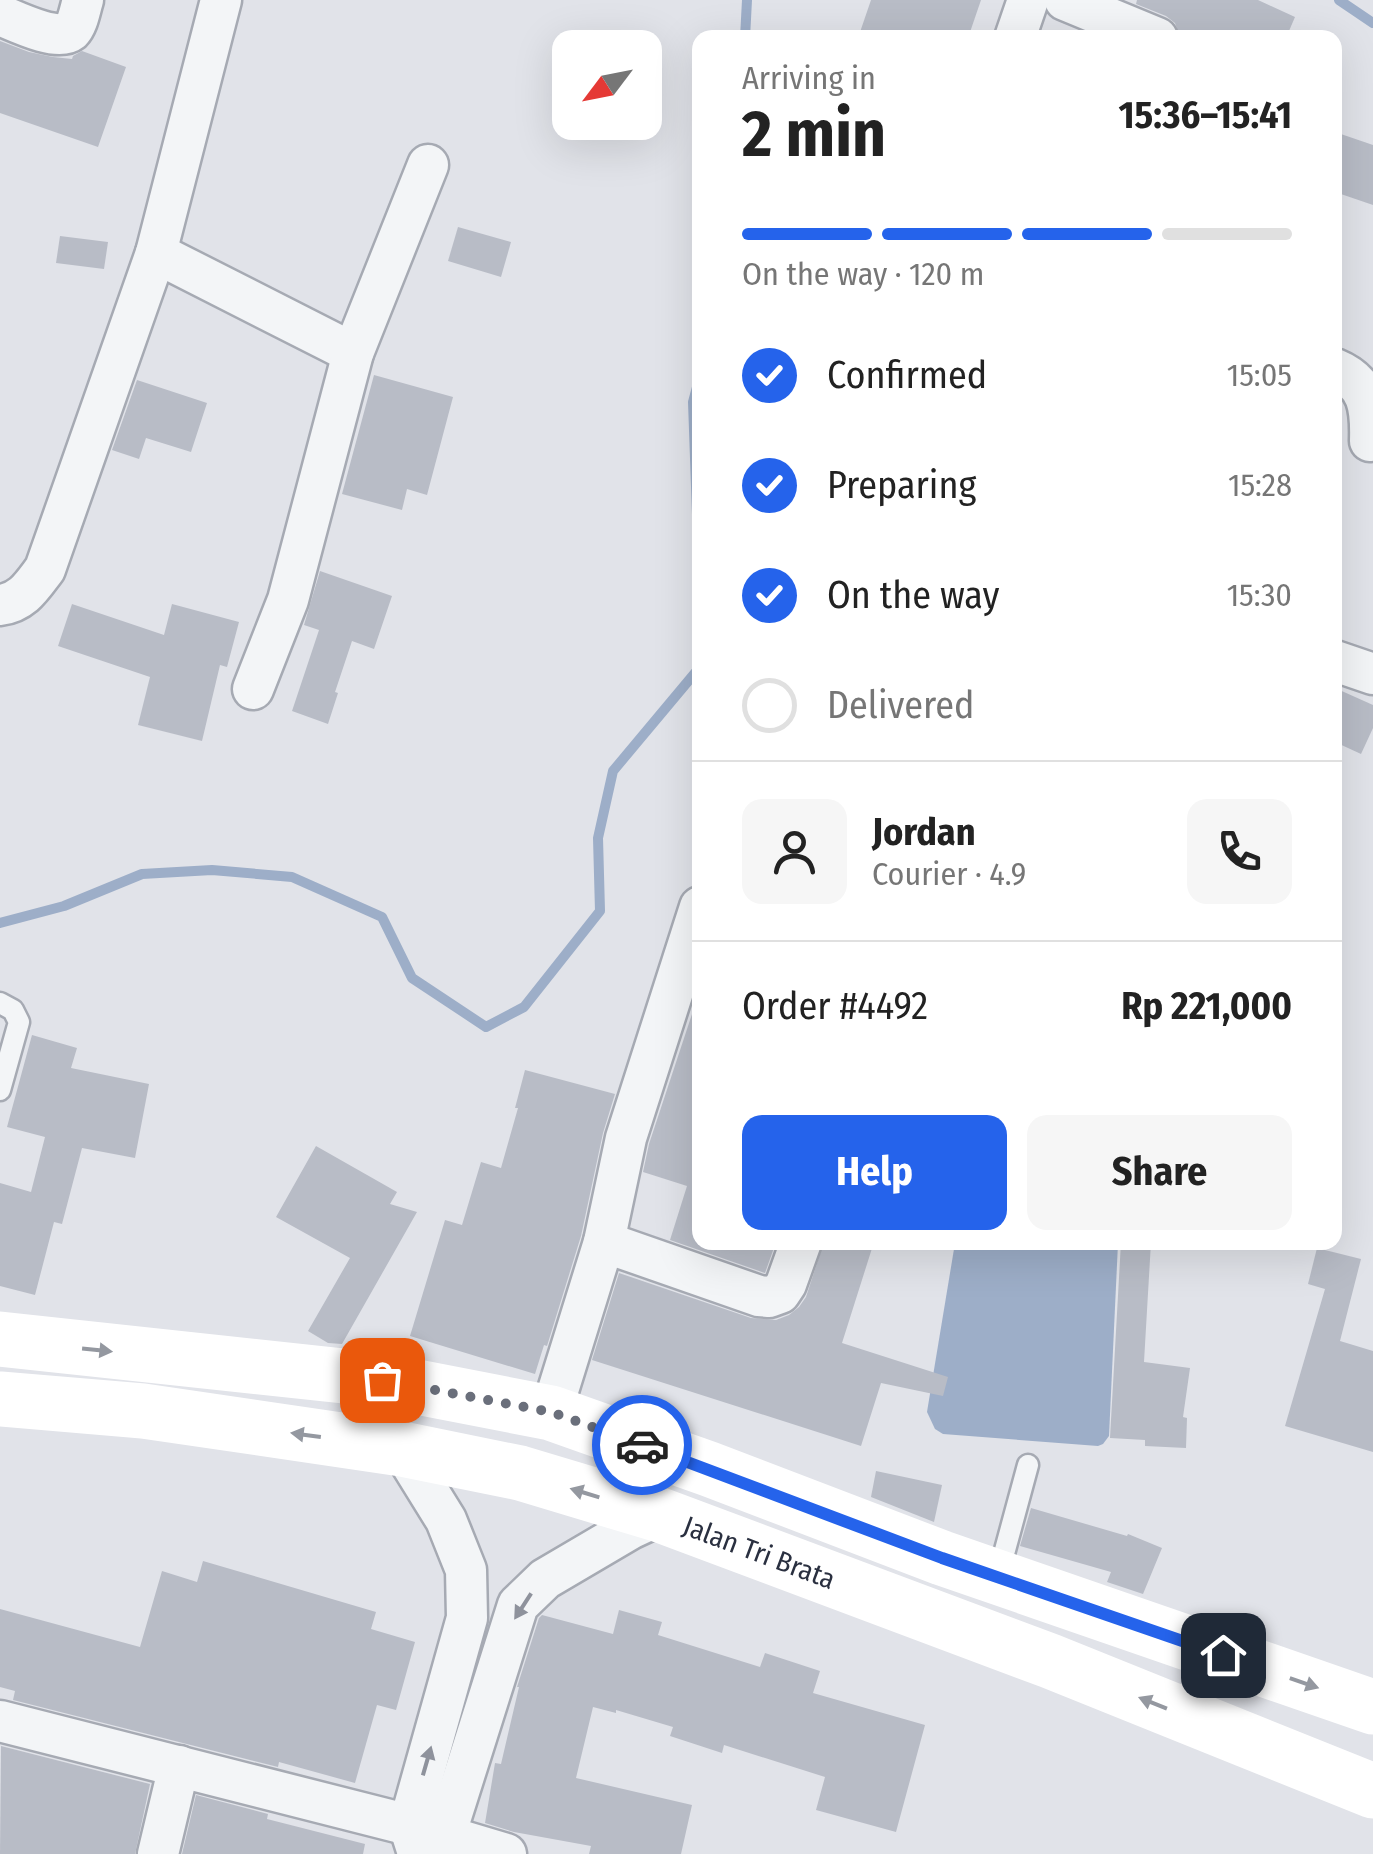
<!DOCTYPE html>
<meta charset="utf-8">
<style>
:root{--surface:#fff;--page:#f6f6f6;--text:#222;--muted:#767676;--line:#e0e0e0;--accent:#2563eb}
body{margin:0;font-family:"Fira Sans Condensed",sans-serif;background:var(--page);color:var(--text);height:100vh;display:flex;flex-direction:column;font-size:38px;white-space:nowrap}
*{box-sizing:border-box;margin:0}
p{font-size:32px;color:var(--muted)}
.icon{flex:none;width:55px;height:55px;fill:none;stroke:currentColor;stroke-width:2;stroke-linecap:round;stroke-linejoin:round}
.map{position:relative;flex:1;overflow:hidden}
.sheet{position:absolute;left:692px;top:30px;width:650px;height:1220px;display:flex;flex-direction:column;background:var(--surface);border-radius:20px;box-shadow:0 10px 40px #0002}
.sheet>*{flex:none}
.needle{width:65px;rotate:238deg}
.tools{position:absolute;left:552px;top:30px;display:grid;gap:20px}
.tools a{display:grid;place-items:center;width:110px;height:110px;border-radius:20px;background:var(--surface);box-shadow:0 10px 40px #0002;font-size:50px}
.pin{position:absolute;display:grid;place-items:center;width:85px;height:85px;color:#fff;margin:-42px;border-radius:20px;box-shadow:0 5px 15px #0006}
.courier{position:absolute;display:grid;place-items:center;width:100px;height:100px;margin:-50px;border:8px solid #2563eb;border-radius:50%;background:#fff;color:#222;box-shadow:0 2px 12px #0007}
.headline em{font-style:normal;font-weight:700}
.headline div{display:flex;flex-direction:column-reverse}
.headline{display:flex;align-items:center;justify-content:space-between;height:170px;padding:0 50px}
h1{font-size:65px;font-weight:700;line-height:75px}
.bar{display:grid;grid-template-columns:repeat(4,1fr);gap:15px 10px;align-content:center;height:120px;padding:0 50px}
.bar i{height:12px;border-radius:8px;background:var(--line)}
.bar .on{background:var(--accent)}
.bar p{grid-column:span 4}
.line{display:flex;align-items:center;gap:25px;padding:0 50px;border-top:2px solid var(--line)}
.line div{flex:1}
.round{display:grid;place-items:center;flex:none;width:105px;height:105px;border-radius:20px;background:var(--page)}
ol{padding:0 50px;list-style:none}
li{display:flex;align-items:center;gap:30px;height:110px}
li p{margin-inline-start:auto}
li .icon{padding:10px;border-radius:50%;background:var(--accent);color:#fff;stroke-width:4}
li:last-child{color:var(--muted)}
li i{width:55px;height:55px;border:5px solid var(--line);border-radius:50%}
.action{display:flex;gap:20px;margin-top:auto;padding:20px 50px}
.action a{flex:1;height:115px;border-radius:20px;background:var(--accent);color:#fff;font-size:40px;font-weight:700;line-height:115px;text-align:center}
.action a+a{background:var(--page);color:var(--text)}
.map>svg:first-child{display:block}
.water{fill:#9daec8}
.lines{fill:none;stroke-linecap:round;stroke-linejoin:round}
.stream{stroke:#9daec8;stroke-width:10}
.building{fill:#b8bcc6}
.lane-casing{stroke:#a6aab3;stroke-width:25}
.street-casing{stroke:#a6aab3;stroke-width:45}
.lane{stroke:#f3f5f7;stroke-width:20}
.street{stroke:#f3f5f7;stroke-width:40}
.secondary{stroke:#fff;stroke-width:55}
.oneway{fill:#9498a0}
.oneway2{fill:#8e929c}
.done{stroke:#6a6f7b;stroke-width:10;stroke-dasharray:0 18}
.route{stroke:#2563eb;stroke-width:12}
.labels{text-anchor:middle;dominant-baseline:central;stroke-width:10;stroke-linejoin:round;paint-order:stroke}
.street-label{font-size:28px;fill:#2a3040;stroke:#f0f2f7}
</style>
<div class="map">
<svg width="1373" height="1854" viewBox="0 0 1373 1854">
<rect width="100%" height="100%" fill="#e1e3e9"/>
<path class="water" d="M955,1243h163l-9,193 -6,8 -5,2 -155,-12 -8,-5 -8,-17z"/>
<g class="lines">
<g class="stream">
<path d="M1339,0l34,23"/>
<path d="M745,38l2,-38"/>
<path d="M700,376l-7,26 7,197"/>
<path d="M0,923l64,-17 78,-32 70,-4 80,7 90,40 30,61 74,49 38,-20 76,-96 -2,-73 15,-67 87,-104"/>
</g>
</g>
<g class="building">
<path d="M871,0h110l-13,38h-110z"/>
<path d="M1137,0h121l37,17 -9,21h-106l-5,-15 -9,-7 -30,-12z"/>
<path d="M0,41l29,11 24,5 19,2 1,-3 9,-5 44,16 -28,80 -98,-34z"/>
<path d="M1335,132l38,13v60l-38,-13z"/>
<path d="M458,227l53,15 -10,35 -53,-16z"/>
<path d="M60,236l48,6 -4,27 -48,-6z"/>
<path d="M374,375l79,22 -26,98 -20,-6 -5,21 -60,-16z"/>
<path d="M137,380l70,23 -16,49 -45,-14 -7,21 -27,-9z"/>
<path d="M320,571l72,25 -18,53 -22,-8 -17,51 3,1 -10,31 -36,-13 27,-81 -15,-5z"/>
<path d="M72,604l92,31 8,-31 67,18 -12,45 -7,-2 -18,76 -64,-16 12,-48 -92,-31z"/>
<path d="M1335,688l38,17v23l-12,26 -26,-12z"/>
<path d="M694,1008l6,1v233h76l-11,31 -95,-33 17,-54 -44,-14 6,-28z"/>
<path d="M32,1035l45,13 -6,20 78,16 -14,74 -53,-10 -20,76 -8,-2 -19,73 -35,-9v-103l31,9 14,-55 -38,-10z"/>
<path d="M525,1070l90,24 -12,39 -22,103 -34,110 -3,-1 -9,29 -125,-38 35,-116 17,5 19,-63 20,6 17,-60h-3z"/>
<path d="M316,1146l81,46 -7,12 27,8 -75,132 -14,-1 -20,-12 42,-73 -74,-41z"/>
<path d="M824,1242h50l-32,101 106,34 -5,19 -62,-13 -20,63 -269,-86 27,-87 132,45 25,2 13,-5 10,-8 7,-10z"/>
<path d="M1121,1242h30l-7,120 46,6 -7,49 4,1 -1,30 -41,-2v-6l-35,-2z"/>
<path d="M1317,1248l44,11 -21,82 33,10v101l-88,-26 40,-137 -17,-5z"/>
<path d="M876,1471l66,14 -8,37 -63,-25z"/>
<path d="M1031,1508l96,28 1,-2 34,14 -19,46 -36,-12 4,-10 -91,-26z"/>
<path d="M203,1561l173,51 -5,17 44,13 -19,68 -19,-5 -22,78 -76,-21 -1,5 -265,-67 2,-9 -15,-4v-78l140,38 22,-76 35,11z"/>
<path d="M619,1610l43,12 -4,13 102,32 5,-14 55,18 -7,22 112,32 -29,107 -80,-22 9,-33 -101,-32 -2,8 -52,-17 3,-9 -57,-17v3l-23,-6 -17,71 116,27 -11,49h-92l2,-8 -77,-14 -29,-9 10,-60 6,1 18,-77h-2l22,-69 3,-3 71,19z"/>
<path d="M1,1746l149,38 -15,70h-135z"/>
<path d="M196,1795l72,19 -1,5 98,25 -2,10h-181z"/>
</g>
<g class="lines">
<defs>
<g id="lane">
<path d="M0,1003l13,7 6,12 -19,68"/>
<path d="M998,1576l30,-111"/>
</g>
<g id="street">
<path d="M1065,0l92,38"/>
<path d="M0,15c15,6 57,27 71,16 7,-7 9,-22 12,-31"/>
<path d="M1015,38l13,-38"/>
<path d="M156,253l197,100"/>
<path d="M1335,369c34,14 36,40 35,72"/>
<path d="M0,605c23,-3 32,-19 45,-36l111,-316 65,-253"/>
<path d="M1335,661l38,13"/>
<path d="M253,689l35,-89 65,-247 75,-188"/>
<path d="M604,1242l155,54 10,1 11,-4 6,-9 15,-42"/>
<path d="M551,1413l53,-171 22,-104 74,-231"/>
<path d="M402,1449l44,71 20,50 1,48 -58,207 8,25"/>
<path d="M0,1721l409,104 97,29"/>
<path d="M426,1852l19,-16 73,-231 27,-26 85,-50 30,-14"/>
<path d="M158,1854l21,-88"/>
</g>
</defs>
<use href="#lane" class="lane-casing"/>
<use href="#street" class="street-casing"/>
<use href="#lane" class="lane"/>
<use href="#street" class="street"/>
<g class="secondary">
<path d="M0,1339l381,41 170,33 158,56 233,89 431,149"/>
<path id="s1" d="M0,1399l143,12 259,38 118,24 140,42 390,146 323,130"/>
</g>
</g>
<defs><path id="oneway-solid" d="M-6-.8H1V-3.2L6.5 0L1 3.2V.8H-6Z" transform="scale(2.5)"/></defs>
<g class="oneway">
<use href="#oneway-solid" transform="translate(97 1350) rotate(6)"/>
<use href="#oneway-solid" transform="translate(306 1435) rotate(-172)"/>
<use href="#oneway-solid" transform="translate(585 1493) rotate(-163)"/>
<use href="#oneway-solid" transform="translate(1304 1683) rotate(19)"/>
<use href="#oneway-solid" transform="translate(1153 1703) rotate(-158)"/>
</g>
<g class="oneway2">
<use href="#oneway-solid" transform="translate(523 1606) rotate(123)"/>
<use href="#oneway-solid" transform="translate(427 1761) rotate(-74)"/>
</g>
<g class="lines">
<path class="done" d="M382,1380l169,32 91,33"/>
<path class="route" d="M642,1445l300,113 281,97"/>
</g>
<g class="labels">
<g class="street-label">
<text stroke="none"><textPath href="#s1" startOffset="778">Jalan Tri Brata</textPath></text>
</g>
</g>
</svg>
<div class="tools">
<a><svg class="needle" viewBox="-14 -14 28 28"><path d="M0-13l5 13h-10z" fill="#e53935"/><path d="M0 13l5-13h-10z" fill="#767676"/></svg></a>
</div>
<div class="pin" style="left:382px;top:1380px;background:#ea580c"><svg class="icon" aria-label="bag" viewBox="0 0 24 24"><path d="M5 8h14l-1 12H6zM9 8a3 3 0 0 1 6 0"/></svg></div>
<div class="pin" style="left:1223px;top:1655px;background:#1f2937"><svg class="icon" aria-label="home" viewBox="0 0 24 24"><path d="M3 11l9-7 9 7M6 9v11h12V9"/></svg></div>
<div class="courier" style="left:642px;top:1445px"><svg class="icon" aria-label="car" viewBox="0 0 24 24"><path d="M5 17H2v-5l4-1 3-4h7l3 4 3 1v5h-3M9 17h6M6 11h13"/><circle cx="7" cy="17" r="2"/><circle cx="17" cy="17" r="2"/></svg></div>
<section class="sheet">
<div class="headline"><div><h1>2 min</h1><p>Arriving in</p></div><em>15:36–15:41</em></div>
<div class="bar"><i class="on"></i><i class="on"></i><i class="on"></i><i></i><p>On the way · 120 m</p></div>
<ol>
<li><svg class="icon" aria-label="check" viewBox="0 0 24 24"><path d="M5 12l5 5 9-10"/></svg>Confirmed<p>15:05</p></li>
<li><svg class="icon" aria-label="check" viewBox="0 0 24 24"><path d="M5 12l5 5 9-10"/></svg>Preparing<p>15:28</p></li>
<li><svg class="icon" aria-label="check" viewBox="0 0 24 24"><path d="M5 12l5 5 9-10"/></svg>On the way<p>15:30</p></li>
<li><i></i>Delivered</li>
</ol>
<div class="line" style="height:180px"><a class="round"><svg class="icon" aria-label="person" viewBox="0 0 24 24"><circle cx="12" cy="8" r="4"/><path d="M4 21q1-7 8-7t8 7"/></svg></a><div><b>Jordan</b><p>Courier · 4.9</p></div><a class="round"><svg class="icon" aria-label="phone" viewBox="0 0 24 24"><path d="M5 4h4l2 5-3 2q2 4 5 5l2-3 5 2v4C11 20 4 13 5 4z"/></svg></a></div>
<div class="line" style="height:130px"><div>Order #4492</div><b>Rp 221,000</b></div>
<div class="action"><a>Help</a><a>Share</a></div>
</section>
</div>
